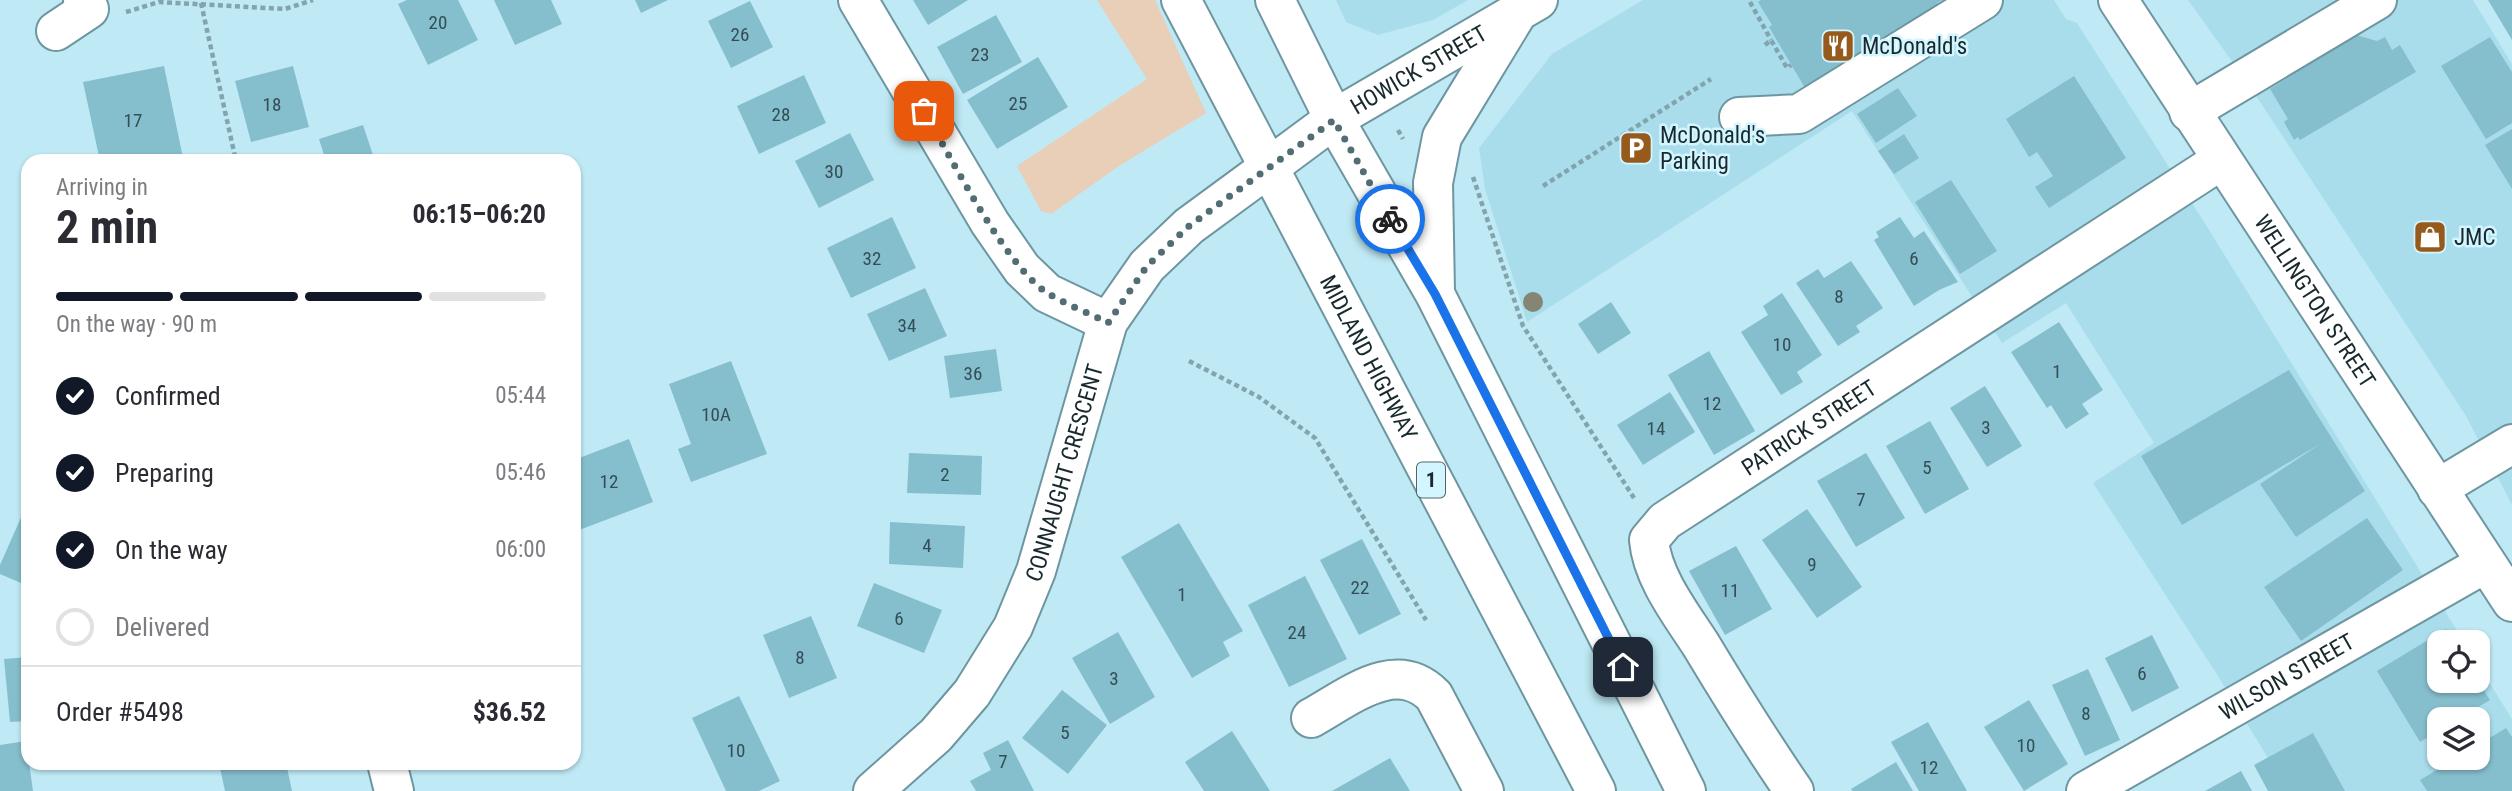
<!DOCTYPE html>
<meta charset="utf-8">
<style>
:root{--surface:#fff;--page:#f7f7f7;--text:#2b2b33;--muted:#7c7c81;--line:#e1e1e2;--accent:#111827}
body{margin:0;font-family:"Roboto Condensed",sans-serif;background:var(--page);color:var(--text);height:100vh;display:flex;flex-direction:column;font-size:26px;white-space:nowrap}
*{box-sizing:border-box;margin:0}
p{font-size:23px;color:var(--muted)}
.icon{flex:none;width:38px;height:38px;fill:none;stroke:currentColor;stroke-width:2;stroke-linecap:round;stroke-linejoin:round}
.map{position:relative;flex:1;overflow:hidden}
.side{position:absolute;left:21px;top:154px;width:560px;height:616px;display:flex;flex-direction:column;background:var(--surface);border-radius:21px;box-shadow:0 2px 5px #0004}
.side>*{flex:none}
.controls{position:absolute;left:2427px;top:630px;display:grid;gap:14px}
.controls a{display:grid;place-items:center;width:63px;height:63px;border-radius:14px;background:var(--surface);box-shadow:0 2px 5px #0004;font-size:35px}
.pin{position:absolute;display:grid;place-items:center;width:60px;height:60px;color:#fff;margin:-30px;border-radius:14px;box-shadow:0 4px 10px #0006}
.courier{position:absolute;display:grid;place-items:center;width:70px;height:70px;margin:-35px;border:5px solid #1a73e8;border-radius:50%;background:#fff;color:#222;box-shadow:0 2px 9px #0007}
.summary em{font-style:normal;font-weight:700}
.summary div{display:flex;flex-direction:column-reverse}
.summary{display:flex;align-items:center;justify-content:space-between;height:119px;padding:0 35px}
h1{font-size:46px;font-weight:700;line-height:52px}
.bar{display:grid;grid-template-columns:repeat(4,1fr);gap:10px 7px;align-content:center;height:84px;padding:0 35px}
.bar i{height:9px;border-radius:5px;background:var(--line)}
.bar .current{background:var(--accent)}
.bar p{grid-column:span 4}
.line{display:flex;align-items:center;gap:18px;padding:0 35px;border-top:2px solid var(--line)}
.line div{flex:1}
ol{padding:0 35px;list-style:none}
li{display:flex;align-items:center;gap:21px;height:77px}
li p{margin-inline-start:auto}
li .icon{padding:7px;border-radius:50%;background:var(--accent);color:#fff;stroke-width:4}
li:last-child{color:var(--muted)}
li i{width:38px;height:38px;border:4px solid var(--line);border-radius:50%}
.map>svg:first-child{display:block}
.built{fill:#aaddec;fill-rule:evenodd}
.green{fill:#e9ceb8}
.building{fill:#85becd}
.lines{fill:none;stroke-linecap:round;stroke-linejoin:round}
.minor-casing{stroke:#6e96a1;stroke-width:42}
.major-casing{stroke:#6e96a1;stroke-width:42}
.highway-casing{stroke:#6e96a1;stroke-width:42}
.path{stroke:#82a4ac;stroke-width:4.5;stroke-dasharray:5 3.5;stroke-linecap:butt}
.minor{stroke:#fff;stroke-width:38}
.major{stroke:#fff;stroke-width:38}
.highway{stroke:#fff;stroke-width:38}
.tree{fill:#868574}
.done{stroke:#526d73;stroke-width:7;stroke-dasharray:0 12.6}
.route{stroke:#1a73e8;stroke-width:9}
.labels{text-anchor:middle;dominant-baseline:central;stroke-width:5;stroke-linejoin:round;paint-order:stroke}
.number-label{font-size:19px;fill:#334e55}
.shield{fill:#d3f5ff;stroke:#50666c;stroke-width:2}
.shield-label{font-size:21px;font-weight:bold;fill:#18292d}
.poi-label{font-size:23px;fill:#18292d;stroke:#d3f5ff;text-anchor:start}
.street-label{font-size:23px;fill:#18292d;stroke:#d3f5ff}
</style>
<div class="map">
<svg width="2512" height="791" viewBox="0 0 2512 791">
<rect width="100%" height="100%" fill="#bfeaf5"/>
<g class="built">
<path d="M1336,0h132l-35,20 -55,15 -32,-13z"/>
<path d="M1643,0h411l12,19 11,4 124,194 263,425h-24v39h38v-17l34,55v72h-224l-70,-115 -125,-193 61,-40 -88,-140 -64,40 -150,-232 -325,211 -42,-133 -6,-41 73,-94zM2440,719h38v39h-38z"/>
<path d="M2188,0h285l39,64v441l-46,-89 -217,-331z"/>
</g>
<path class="green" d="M1097,0h58l51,113 -87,53 -68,48 -10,-3 -24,-45 130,-87z"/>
<g class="building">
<path d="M407,0h51l20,40 -50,25 -30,-61z"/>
<path d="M494,0h57l11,24 -47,21z"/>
<path d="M635,0h33l-27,13z"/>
<path d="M913,0h55l-40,25z"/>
<path d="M1761,0h181l-5,3 8,14 -140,71 -36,-61 3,-2 -14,-23z"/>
<path d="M2488,0h24v40z"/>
<path d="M750,1l23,46 -42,21 -23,-47z"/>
<path d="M996,15l26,47 -59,32 -26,-47z"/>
<path d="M2356,35l21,6 8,-4 7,13 8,-5 16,27 -116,68 -2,-3 -4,3 -10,-18 4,-3 -18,-30z"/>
<path d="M2490,37l22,35v51l-26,16 -45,-73z"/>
<path d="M1038,57l30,50 -71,42 -30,-49z"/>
<path d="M164,66l19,92 -83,3 -17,-79z"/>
<path d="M293,66l16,61 -58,15 -16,-61z"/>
<path d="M804,75l22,48 -67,31 -22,-48z"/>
<path d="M2074,76l52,82 -77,50 -14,-21 18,-11 -16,-24 -8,5 -23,-38z"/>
<path d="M1898,88l19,28 -41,27 -19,-29z"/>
<path d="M363,125l12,36h-49l-7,-22z"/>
<path d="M2512,129v60l-27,-44z"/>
<path d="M850,133l24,47 -55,28 -24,-47z"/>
<path d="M1904,134l15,24 -25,16 -16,-23z"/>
<path d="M1951,180l46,71 -37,23 -45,-72z"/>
<path d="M892,217l24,51 -65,30 -24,-50z"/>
<path d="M1900,217l14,21 10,-7 34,51 -19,8 -25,16 -40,-66 5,-3 -3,-5z"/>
<path d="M1851,261l32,47 -27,18 4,6 -22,14 -42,-63 22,-14 6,9z"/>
<path d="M925,288l22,48 -58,25 -22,-47z"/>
<path d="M1782,293l40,62 -25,17 6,10 -22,13 -40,-63 27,-17 -5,-9z"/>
<path d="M1611,302l20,31 -33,21 -20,-30z"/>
<path d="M2059,322l44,68 -21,14 7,10 -23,15 -15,-24 -4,3 -36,-56z"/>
<path d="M996,349l6,42 -52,7 -6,-42z"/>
<path d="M1709,351l46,80 -41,24 -46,-80z"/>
<path d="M731,361l36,93 -76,28 -13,-33 13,-5 -22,-60z"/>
<path d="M2289,370l76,121 -69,46 -36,-53 60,-40 -138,81 -41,-69z"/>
<path d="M1985,386l37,60 -35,21 -37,-59z"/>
<path d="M1670,392l25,40 -52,33 -26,-40z"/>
<path d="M1930,421l39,68 -44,25 -39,-68z"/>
<path d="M629,439l24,63 -79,30v-72z"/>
<path d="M909,453l73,3 -1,39 -74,-2z"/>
<path d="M1866,453l39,65 -49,29 -39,-66z"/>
<path d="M1807,509l55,78 -45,31 -55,-78z"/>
<path d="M23,513l5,3v70l-28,-12v-9z"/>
<path d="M2367,518l36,52 -102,71 -37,-54z"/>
<path d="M890,522l75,4 -2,42 -74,-4z"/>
<path d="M1179,523l64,108 -20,11 7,14 -38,22 -71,-121z"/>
<path d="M1362,539l39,75 -42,21 -39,-75z"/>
<path d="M1736,546l36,63 -47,26 -36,-64z"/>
<path d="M1305,576l42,83 -58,28 -41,-82z"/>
<path d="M874,583l68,27 -18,43 -67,-27z"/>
<path d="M811,616l26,62 -48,20 -26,-63z"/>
<path d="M2446,629l8,13h-14v39h38l12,19 -32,19h-18v11l-20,12 -43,-71z"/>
<path d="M1118,632l37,65 -45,27 -38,-66z"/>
<path d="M2152,635l27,53 -47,24 -27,-54z"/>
<path d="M28,657v64l-18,1 -6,-63z"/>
<path d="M2088,669l32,71 -35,16 -33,-71z"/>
<path d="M1062,690l45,35 -39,49 -46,-36z"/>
<path d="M739,696l41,85 -21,10h-33l-34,-73z"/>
<path d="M2029,700l39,64 -44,27 -40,-64z"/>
<path d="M1928,722l39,69h-48l-28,-49z"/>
<path d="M2506,728l6,9v54h-85l-7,-11 37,-22h21v-13z"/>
<path d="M1232,731l38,60h-66l-19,-29z"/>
<path d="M2313,733l32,58h-77l-14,-26z"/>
<path d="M1008,740l26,51h-58l-6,-10 21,-11 -8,-17z"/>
<path d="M26,741l7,50h-33v-46z"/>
<path d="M1390,758l20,33h-78z"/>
<path d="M1896,762l17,29h-61l-1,-2z"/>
<path d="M219,763h67l6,28h-67z"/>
<path d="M2241,771l11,20h-47z"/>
</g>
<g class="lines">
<defs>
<g id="minor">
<path d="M858,0l132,223 32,46 25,24 61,29"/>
<path d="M56,31l33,-22 -6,-9"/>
<path d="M2189,112l188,-112"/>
<path d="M1739,117l60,-3 184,-114"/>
<path id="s1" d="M1334,119l204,-119"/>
<path d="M2437,489l75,-45"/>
<path d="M1311,718c38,-21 85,-61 123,-22l50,95"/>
<path d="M387,763l7,28"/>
<path id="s2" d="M873,791l63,-56 36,-42 41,-66 23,-56 72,-249 39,-56 42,-40 79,-58"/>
<path id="s3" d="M1794,791c-33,-48 -63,-96 -93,-146 -20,-31 -49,-68 -52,-105l16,-19 555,-360"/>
<path id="s4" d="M2086,791l400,-228"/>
</g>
<g id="major">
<path id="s5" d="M2118,0l394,602"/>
</g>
<g id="highway">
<path id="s6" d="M1181,0l415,791"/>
<path d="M1275,0l59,119 101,175 251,497"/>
<path d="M1268,168l66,-49"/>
<path d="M1435,292l-2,-109 9,-46 76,-125"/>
</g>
</defs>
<use href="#minor" class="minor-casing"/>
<use href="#major" class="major-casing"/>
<use href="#highway" class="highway-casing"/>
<g class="path">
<path d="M1750,2l21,38"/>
<path d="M201,3l35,158"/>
<path d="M126,12l33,-10 126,7 28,-9"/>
<path d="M1765,45l6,-5 16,28 4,-3"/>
<path d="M1398,130l5,9"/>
<path d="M1473,177l50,149 111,172"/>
<path d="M1543,186l168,-107"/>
<path d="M1189,361l70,36 56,41 111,182"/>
</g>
<use href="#minor" class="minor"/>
<use href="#major" class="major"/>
<use href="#highway" class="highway"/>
</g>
<circle class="tree" cx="1533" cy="302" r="10"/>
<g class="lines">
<path class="done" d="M924,111c27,46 82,157 125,183 18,11 40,19 59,29l39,-57 42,-40 145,-106 56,99"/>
<path class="route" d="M1390,219l45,75 188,373"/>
</g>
<defs>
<symbol id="restaurant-square" viewBox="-11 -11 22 22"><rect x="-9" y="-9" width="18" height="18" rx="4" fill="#965b1c" stroke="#d3f5ff"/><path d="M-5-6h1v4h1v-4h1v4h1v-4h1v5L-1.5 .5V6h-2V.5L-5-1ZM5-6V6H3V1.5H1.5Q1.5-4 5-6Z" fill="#fff"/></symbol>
<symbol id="parking-square" viewBox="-11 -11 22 22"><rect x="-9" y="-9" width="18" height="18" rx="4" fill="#965b1c" stroke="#d3f5ff"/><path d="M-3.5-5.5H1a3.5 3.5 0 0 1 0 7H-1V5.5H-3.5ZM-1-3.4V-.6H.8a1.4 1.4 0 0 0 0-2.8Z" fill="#fff"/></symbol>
<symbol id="shop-square" viewBox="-11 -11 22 22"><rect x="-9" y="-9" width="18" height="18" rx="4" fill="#965b1c" stroke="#d3f5ff"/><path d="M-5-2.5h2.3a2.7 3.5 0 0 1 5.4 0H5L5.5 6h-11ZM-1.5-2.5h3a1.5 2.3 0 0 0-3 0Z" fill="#fff"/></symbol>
</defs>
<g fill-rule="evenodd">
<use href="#restaurant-square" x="1819" y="27" width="38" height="38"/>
<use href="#parking-square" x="1617" y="129" width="38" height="38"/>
<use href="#shop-square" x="2411" y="218" width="38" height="38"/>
</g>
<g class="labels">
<g class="number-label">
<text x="438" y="22">20</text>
<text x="740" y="34">26</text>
<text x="980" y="54">23</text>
<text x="1018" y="103">25</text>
<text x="272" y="104">18</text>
<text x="781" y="114">28</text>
<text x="133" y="120">17</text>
<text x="834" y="171">30</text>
<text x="872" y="258">32</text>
<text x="1914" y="258">6</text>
<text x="1839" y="296">8</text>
<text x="907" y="325">34</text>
<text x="1782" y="344">10</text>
<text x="2057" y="371">1</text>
<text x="973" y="373">36</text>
<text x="1712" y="403">12</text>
<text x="716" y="414">10A</text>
<text x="1986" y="427">3</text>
<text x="1656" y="428">14</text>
<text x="1927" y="467">5</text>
<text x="945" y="474">2</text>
<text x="609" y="481">12</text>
<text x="1861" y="499">7</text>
<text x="927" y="545">4</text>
<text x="1812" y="564">9</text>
<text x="1360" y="587">22</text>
<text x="1730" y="590">11</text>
<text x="1182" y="594">1</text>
<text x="899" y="618">6</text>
<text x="1297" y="632">24</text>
<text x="800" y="657">8</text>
<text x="2142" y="673">6</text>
<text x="1114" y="678">3</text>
<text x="2086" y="713">8</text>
<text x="1065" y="732">5</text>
<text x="2026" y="745">10</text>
<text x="736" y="750">10</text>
<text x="1003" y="761">7</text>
<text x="1929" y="767">12</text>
</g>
<rect class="shield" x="1417" y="462.5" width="28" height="35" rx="5"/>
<g class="shield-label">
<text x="1431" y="480">1</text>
</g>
<g class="poi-label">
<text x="1862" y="46">McDonald's</text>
<text x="1660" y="135">McDonald's<tspan x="1660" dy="26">Parking</tspan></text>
<text x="2454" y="237">JMC</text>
</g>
<g class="street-label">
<text stroke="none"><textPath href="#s1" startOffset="98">HOWICK STREET</textPath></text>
<text stroke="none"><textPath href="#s5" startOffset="360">WELLINGTON STREET</textPath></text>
<text stroke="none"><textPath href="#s6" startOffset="404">MIDLAND HIGHWAY</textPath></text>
<text stroke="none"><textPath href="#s3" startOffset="488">PATRICK STREET</textPath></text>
<text stroke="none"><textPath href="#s2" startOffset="380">CONNAUGHT CRESCENT</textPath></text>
<text stroke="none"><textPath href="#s4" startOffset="231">WILSON STREET</textPath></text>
</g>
</g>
</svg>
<div class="controls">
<a><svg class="icon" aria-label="locate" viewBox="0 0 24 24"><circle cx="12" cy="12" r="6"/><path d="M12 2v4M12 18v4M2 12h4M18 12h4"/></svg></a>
<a><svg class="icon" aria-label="layers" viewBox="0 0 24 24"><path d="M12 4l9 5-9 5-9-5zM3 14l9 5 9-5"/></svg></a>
</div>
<div class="pin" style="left:924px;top:111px;background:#ea580c"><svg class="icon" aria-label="bag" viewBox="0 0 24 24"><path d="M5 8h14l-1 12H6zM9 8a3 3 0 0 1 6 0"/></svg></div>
<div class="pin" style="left:1623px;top:667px;background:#1f2937"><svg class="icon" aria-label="home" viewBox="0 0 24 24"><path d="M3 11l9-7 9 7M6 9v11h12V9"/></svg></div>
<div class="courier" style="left:1390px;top:219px"><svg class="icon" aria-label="bike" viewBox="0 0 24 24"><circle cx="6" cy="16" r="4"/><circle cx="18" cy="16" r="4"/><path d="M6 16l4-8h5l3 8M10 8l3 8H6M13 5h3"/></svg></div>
<section class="side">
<div class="summary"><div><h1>2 min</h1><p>Arriving in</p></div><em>06:15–06:20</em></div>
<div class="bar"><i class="current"></i><i class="current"></i><i class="current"></i><i></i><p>On the way · 90 m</p></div>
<ol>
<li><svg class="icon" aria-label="check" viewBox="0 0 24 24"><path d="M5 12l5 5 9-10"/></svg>Confirmed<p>05:44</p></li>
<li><svg class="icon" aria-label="check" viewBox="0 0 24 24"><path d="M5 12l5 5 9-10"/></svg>Preparing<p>05:46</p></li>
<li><svg class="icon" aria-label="check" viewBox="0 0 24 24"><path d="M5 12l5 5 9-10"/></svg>On the way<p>06:00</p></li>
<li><i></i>Delivered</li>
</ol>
<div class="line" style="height:91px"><div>Order #5498</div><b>$36.52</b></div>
</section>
</div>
